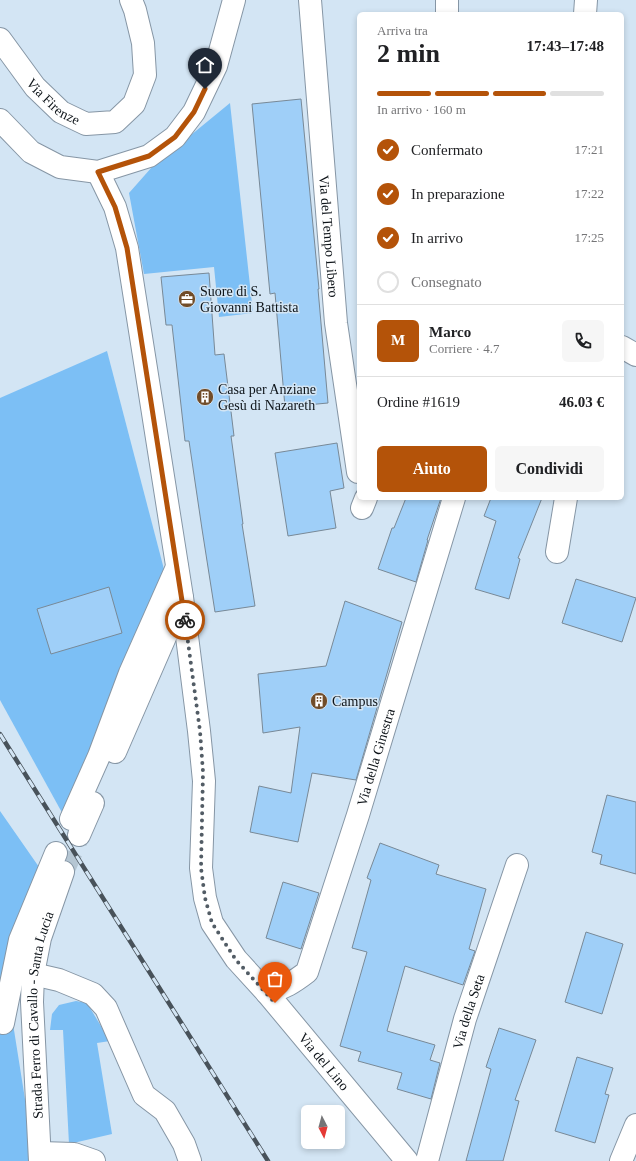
<!DOCTYPE html>
<html lang="it">
<meta charset="utf-8">
<style>
:root{--surface:#fff;--page:#f6f6f6;--text:#202124;--muted:#757577;--line:#e0e0e0;--accent:#b45309}
body{margin:0;font-family:Georgia,serif;background:var(--page);color:var(--text);height:100vh;display:flex;flex-direction:column;font-size:15px;white-space:nowrap}
*{box-sizing:border-box;margin:0}
p{font-size:13px;color:var(--muted)}
.icon{flex:none;width:22px;height:22px;fill:none;stroke:currentColor;stroke-width:2;stroke-linecap:round;stroke-linejoin:round}
.map{position:relative;flex:1;overflow:hidden}
.details{position:absolute;left:357px;top:12px;width:267px;height:488px;display:flex;flex-direction:column;background:var(--surface);border-radius:6px;box-shadow:0 2px 6px #0003}
.details>*{flex:none}
.needle{width:26px;rotate:174deg}
.fabs{position:absolute;left:301px;top:1105px;display:grid;gap:8px}
.fabs a{display:grid;place-items:center;width:44px;height:44px;border-radius:6px;background:var(--surface);box-shadow:0 2px 6px #0003;font-size:20px}
.pin{position:absolute;display:grid;place-items:center;width:34px;height:34px;color:#fff;margin:-41px -17px;border-radius:50% 50% 50% 0;rotate:-45deg;box-shadow:0 0 4px #0007}
.pin .icon{rotate:45deg}
.courier{position:absolute;display:grid;place-items:center;width:40px;height:40px;margin:-20px;border:3px solid #b45309;border-radius:50%;background:#fff;color:#222;box-shadow:0 1px 5px #0007}
.head em{font-style:normal;font-weight:700}
.head div{display:flex;flex-direction:column-reverse}
.head{display:flex;align-items:center;justify-content:space-between;height:68px;padding:0 20px}
h1{font-size:26px;font-weight:700;line-height:30px}
.bar{display:grid;grid-template-columns:repeat(4,1fr);gap:6px 4px;align-content:center;height:48px;padding:0 20px}
.bar i{height:5px;border-radius:3px;background:var(--line)}
.bar .active{background:var(--accent)}
.bar p{grid-column:span 4}
.line{display:flex;align-items:center;gap:10px;padding:0 20px;border-top:1px solid var(--line)}
.line div{flex:1}
.round{display:grid;place-items:center;flex:none;width:42px;height:42px;border-radius:6px;background:var(--page)}
ol{padding:0 20px;list-style:none}
li{display:flex;align-items:center;gap:12px;height:44px}
li p{margin-inline-start:auto}
li .icon{padding:4px;border-radius:50%;background:var(--accent);color:#fff;stroke-width:4}
li:last-child{color:var(--muted)}
li i{width:22px;height:22px;border:2px solid var(--line);border-radius:50%}
.primary-button{display:flex;gap:8px;margin-top:auto;padding:8px 20px}
.primary-button a{flex:1;height:46px;border-radius:6px;background:var(--accent);color:#fff;font-size:16px;font-weight:700;line-height:46px;text-align:center}
.primary-button a+a{background:var(--page);color:var(--text)}
.map>svg:first-child{display:block}
.green{fill:#7cbff5}
.building{fill:#9fcff8;stroke:#788997}
.lines{fill:none;stroke-linecap:round;stroke-linejoin:round}
.minor-tunnel{stroke:#b5c6d3;stroke-width:22;stroke-dasharray:22 11;stroke-linecap:butt}
.minor-casing{stroke:#8696a5;stroke-width:24}
.major-casing{stroke:#8696a5;stroke-width:24}
.minor{stroke:#fff;stroke-width:22}
.major{stroke:#fff;stroke-width:22}
.rail-casing{stroke:#48525a;stroke-width:4.5}
.rail{stroke:#d3e5f4;stroke-width:3;stroke-dasharray:9;stroke-linecap:butt}
.done{stroke:#525c65;stroke-width:4;stroke-dasharray:0 7.2}
.route{stroke:#b45309;stroke-width:5}
.labels{text-anchor:middle;dominant-baseline:central;stroke-width:3;stroke-linejoin:round;paint-order:stroke}
.street-label{font-size:14px;fill:#0d1318;stroke:#d3e5f4}
.poi-label{font-size:14px;fill:#0d1318;stroke:#d3e5f4;text-anchor:start}
</style>
<div class="map">
<svg width="636" height="1161" viewBox="0 0 636 1161">
<rect width="100%" height="100%" fill="#d3e5f4"/>
<g class="green">
<path d="M230,103l23,210 -34,4 -5,-50 -70,7 -15,-81 23,-26z"/>
<path d="M107,351l59,226 -95,252 -71,-129v-302z"/>
<path d="M0,811l39,56 -32,119 21,132 4,43h-32z"/>
<path d="M76,1001l11,2 23,38 -13,2 15,91 -43,10 -6,-114h-13l2,-16 7,-9z"/>
</g>
<g class="building">
<path d="M301,99l18,190h-1l10,114 -43,4 -10,-114 -5,1 -18,-190z"/>
<path d="M209,273l6,82 9,-1 10,82h-3l12,88h-1l13,82 -40,6 -13,-83 -13,-88h-4l-13,-116h-6l-5,-48z"/>
<path d="M337,443l7,45 -14,3 6,37 -48,8 -13,-83z"/>
<path d="M406,498h35l-14,42h1l-12,42 -38,-13 14,-41h2z"/>
<path d="M491,498h51l-24,60 2,1 -11,40 -34,-10 21,-68 -12,-5z"/>
<path d="M576,579l60,19 -14,44 -60,-19z"/>
<path d="M109,587l13,46 -71,21 -14,-45z"/>
<path d="M345,601l57,21 -46,158 -44,-7 -14,69 -48,-10 9,-46 32,7 9,-66 -37,6 -5,-59 68,-8z"/>
<path d="M607,795l29,7v72l-36,-10 2,-9 -10,-3z"/>
<path d="M380,843l59,22 -3,9 50,15 -17,60 6,2 -12,34 -58,-19 -18,65 48,14 -5,15 10,3 -9,36 -34,-10 5,-16 -44,-12 3,-9 -21,-6 27,-94 -15,-4 19,-68 -4,-2z"/>
<path d="M283,882l36,11 -18,56 -35,-11z"/>
<path d="M586,932l37,12 -21,70 -37,-12z"/>
<path d="M499,1028l37,12 -21,60 4,1 -16,60h-37l25,-92 -5,-2z"/>
<path d="M577,1057l36,11 -8,26 4,1 -14,48 -40,-12z"/>
</g>
<g class="lines">
<path class="minor-tunnel" d="M63,872l16,-37"/>
<defs>
<g id="minor">
<path id="s1" d="M310,0l26,323 22,149"/>
<path d="M447,14v-14"/>
<path d="M585,14l1,-14"/>
<path d="M0,120l31,32 29,15 38,5 51,-16 26,-19 19,-25 22,-46 18,-66"/>
<path id="s2" d="M98,172l17,35 12,41 55,349 17,134 5,50 -3,87 4,30 7,25 24,36 31,34 140,168"/>
<path d="M622,347l14,8"/>
<path d="M362,508l4,-10"/>
<path d="M557,552l9,-54"/>
<path d="M115,752l67,-154"/>
<path d="M71,819l28,-63 31,-83 47,-106"/>
<path d="M79,835l14,-32"/>
<path d="M33,974l26,6 34,14 13,14 38,87 21,16 19,33 6,17"/>
<path id="s3" d="M267,993c16,-4 27,-11 40,-21l51,-157 96,-317"/>
<path d="M3,1023l17,-83 36,-87"/>
<path d="M40,1153l34,1 20,7"/>
<path id="s4" d="M40,1161l-8,-159 1,-28 7,-36 23,-66"/>
<path id="s5" d="M427,1161l38,-142 52,-154"/>
<path d="M621,1161l15,-36"/>
</g>
<g id="major">
<path id="s6" d="M0,39l35,48 26,25 25,12 29,-2 19,-18 11,-29 -2,-32 -8,-33 -4,-10"/>
</g>
</defs>
<use href="#minor" class="minor-casing"/>
<use href="#major" class="major-casing"/>
<use href="#minor" class="minor"/>
<use href="#major" class="major"/>
<defs>
<path id="rail" d="M0,734l268,427"/>
</defs>
<use href="#rail" class="rail-casing"/>
<use href="#rail" class="rail"/>
</g>
<g class="lines">
<path class="done" d="M185,620l15,111 3,41 -2,96 4,30 7,25 24,37 39,43"/>
<path class="route" d="M185,620l-58,-372 -12,-41 -17,-35 51,-16 26,-19 19,-25 11,-23"/>
</g>
<defs>
<symbol id="office-disc" viewBox="-11 -11 22 22"><circle r="9.5" fill="#714c28" stroke="#d3e5f4"/><path d="M-6-3h4V-5.5h4V-3h4V5H-6ZM-1-4.5V-3h2v-1.5ZM-6 0V1H6V0Z" fill="#fff"/></symbol>
<symbol id="building-disc" viewBox="-11 -11 22 22"><circle r="9.5" fill="#714c28" stroke="#d3e5f4"/><path d="M-4-6H4V6H1V3H-1V6H-4ZM-2.5-4.3h1.7v1.8h-1.7ZM.8-4.3h1.7v1.8H.8ZM-2.5-1h1.7V.8h-1.7ZM.8-1h1.7V.8H.8Z" fill="#fff"/></symbol>
</defs>
<g fill-rule="evenodd">
<use href="#office-disc" x="177" y="289" width="20" height="20"/>
<use href="#building-disc" x="195" y="387" width="20" height="20"/>
<use href="#building-disc" x="309" y="691" width="20" height="20"/>
</g>
<g class="labels">
<g class="street-label">
<text stroke="none"><textPath href="#s6" startOffset="83">Via Firenze</textPath></text>
<text stroke="none"><textPath href="#s1" startOffset="237">Via del Tempo Libero</textPath></text>
<text stroke="none"><textPath href="#s3" startOffset="271">Via della Ginestra</textPath></text>
<text stroke="none"><textPath href="#s5" startOffset="155">Via della Seta</textPath></text>
<text stroke="none"><textPath href="#s4" startOffset="147">Strada Ferro di Cavallo - Santa Lucia</textPath></text>
<text stroke="none"><textPath href="#s2" startOffset="942">Via del Lino</textPath></text>
</g>
<g class="poi-label">
<text x="200" y="291">Suore di S.<tspan x="200" dy="16">Giovanni Battista</tspan></text>
<text x="218" y="389">Casa per Anziane<tspan x="218" dy="16">Gesù di Nazareth</tspan></text>
<text x="332" y="701">Campus</text>
</g>
</g>
</svg>
<div class="fabs">
<a><svg class="needle" viewBox="-14 -14 28 28"><path d="M0-13l5 13h-10z" fill="#e53935"/><path d="M0 13l5-13h-10z" fill="#757577"/></svg></a>
</div>
<div class="pin" style="left:275px;top:1003px;background:#ea580c"><svg class="icon" aria-label="bag" viewBox="0 0 24 24"><path d="M5 8h14l-1 12H6zM9 8a3 3 0 0 1 6 0"/></svg></div>
<div class="pin" style="left:205px;top:89px;background:#1f2937"><svg class="icon" aria-label="home" viewBox="0 0 24 24"><path d="M3 11l9-7 9 7M6 9v11h12V9"/></svg></div>
<div class="courier" style="left:185px;top:620px"><svg class="icon" aria-label="bike" viewBox="0 0 24 24"><circle cx="6" cy="16" r="4"/><circle cx="18" cy="16" r="4"/><path d="M6 16l4-8h5l3 8M10 8l3 8H6M13 5h3"/></svg></div>
<section class="details">
<div class="head"><div><h1>2 min</h1><p>Arriva tra</p></div><em>17:43–17:48</em></div>
<div class="bar"><i class="active"></i><i class="active"></i><i class="active"></i><i></i><p>In arrivo · 160 m</p></div>
<ol>
<li><svg class="icon" aria-label="check" viewBox="0 0 24 24"><path d="M5 12l5 5 9-10"/></svg>Confermato<p>17:21</p></li>
<li><svg class="icon" aria-label="check" viewBox="0 0 24 24"><path d="M5 12l5 5 9-10"/></svg>In preparazione<p>17:22</p></li>
<li><svg class="icon" aria-label="check" viewBox="0 0 24 24"><path d="M5 12l5 5 9-10"/></svg>In arrivo<p>17:25</p></li>
<li><i></i>Consegnato</li>
</ol>
<div class="line" style="height:72px"><b class="round" style="background:var(--accent);color:#fff">M</b><div><b>Marco</b><p>Corriere · 4.7</p></div><a class="round"><svg class="icon" aria-label="phone" viewBox="0 0 24 24"><path d="M5 4h4l2 5-3 2q2 4 5 5l2-3 5 2v4C11 20 4 13 5 4z"/></svg></a></div>
<div class="line" style="height:52px"><div>Ordine #1619</div><b>46.03 €</b></div>
<div class="primary-button"><a>Aiuto</a><a>Condividi</a></div>
</section>
</div>
